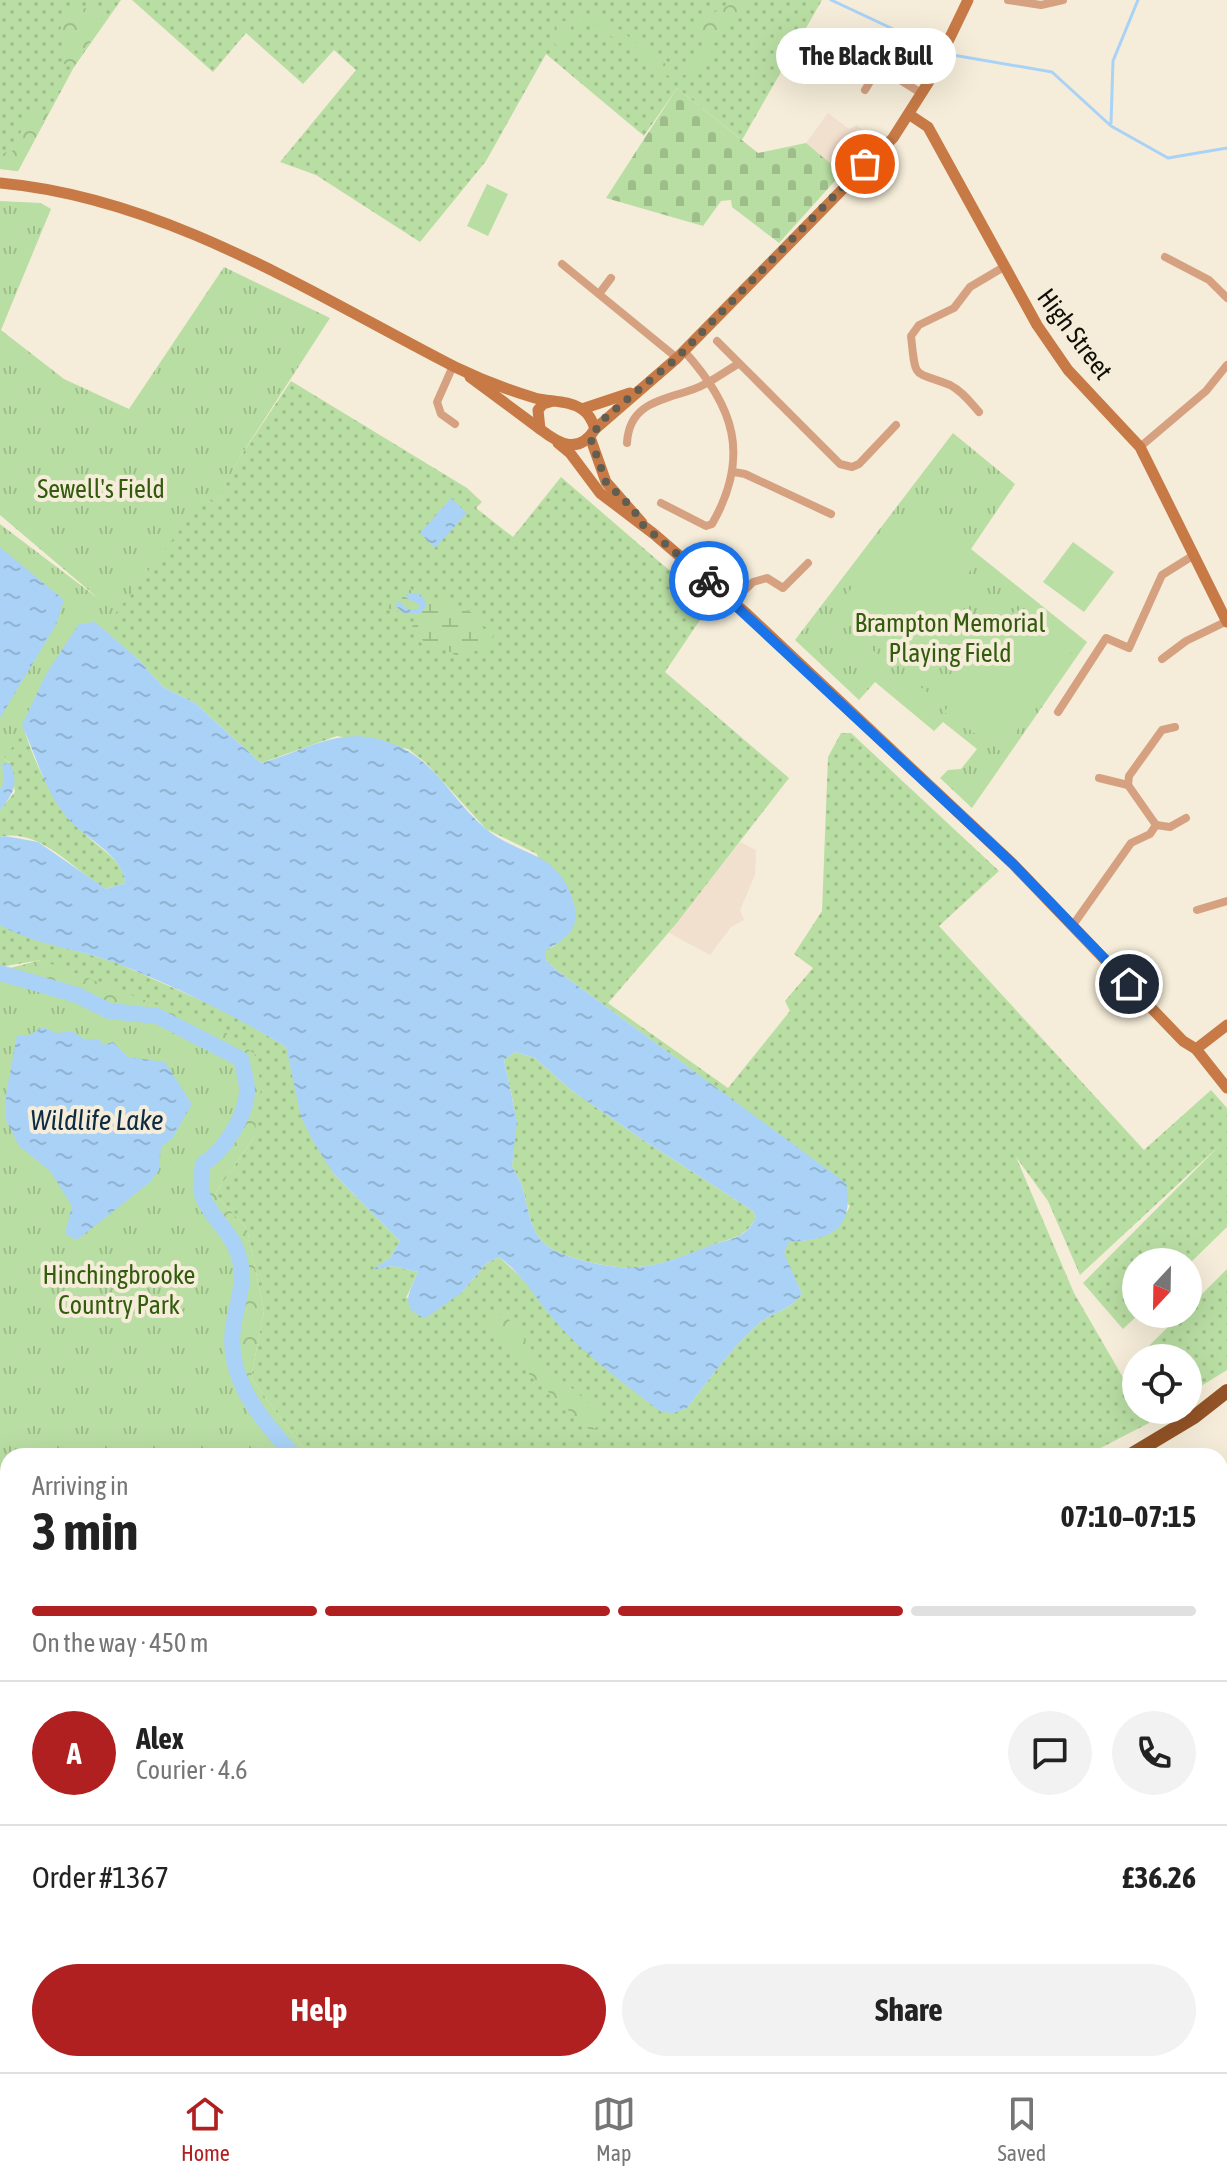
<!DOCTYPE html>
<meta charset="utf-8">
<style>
:root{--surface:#fff;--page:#f2f2f2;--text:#222;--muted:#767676;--line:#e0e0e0;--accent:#b12021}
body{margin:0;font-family:"Asap Condensed",sans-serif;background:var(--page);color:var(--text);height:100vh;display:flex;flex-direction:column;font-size:30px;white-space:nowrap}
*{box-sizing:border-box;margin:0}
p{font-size:26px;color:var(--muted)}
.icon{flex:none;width:44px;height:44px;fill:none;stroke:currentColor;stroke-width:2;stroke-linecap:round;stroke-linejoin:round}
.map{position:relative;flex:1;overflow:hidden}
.sheet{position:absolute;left:0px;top:1448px;width:1228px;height:624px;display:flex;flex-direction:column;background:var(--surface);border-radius:24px 24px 0 0;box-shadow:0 8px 32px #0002}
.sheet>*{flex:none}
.needle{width:52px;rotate:202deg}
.fabs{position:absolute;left:1122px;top:1248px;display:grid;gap:16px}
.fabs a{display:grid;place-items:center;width:80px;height:80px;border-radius:50%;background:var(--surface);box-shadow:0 8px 32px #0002;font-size:40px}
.pin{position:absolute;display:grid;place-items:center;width:68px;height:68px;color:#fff;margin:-34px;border:4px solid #fff;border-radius:50%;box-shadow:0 2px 8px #0007}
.courier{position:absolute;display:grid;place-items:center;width:80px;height:80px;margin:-40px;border:6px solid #1a73e8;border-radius:50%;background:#fff;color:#222;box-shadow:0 2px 10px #0007}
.bubble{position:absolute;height:56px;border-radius:28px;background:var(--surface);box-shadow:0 8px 32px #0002;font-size:26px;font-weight:700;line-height:56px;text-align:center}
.head em{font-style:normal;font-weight:700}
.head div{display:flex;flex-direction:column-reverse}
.head{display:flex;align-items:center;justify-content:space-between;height:136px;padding:0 32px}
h1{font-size:52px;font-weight:700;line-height:60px}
.bar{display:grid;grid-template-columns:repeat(4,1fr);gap:12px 8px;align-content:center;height:96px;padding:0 32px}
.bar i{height:10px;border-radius:6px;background:var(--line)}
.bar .active{background:var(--accent)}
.bar p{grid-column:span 4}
.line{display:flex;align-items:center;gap:20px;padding:0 32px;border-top:2px solid var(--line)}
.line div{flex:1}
.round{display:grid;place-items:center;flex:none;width:84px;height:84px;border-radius:42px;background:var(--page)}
.button{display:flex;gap:16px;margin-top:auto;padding:16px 32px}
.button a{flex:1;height:92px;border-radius:48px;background:var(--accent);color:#fff;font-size:32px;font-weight:700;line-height:92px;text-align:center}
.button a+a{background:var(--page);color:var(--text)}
.dock{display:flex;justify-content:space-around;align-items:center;height:112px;border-top:2px solid var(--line);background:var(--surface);font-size:22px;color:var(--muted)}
.dock a{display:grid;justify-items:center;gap:4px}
.dock .active{color:var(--accent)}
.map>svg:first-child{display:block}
.commercial{fill:#f2e0cf}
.grass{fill:url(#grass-dots)}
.forest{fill:url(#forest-crowns)}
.wetland{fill:url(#wetland-marsh)}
.cemetery{fill:url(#cemetery-stones)}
.park{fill:url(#park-tufts)}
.pitch{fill:#b9dea3}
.water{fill:url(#water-ripples);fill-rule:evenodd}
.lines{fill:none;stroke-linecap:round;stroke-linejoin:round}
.stream{stroke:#a9d2f6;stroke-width:3}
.river{stroke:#a9d2f6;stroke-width:16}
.street{stroke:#d6a180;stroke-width:8}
.secondary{stroke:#c77a46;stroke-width:11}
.highway{stroke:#945427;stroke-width:14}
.done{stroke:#615d51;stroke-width:8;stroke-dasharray:0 14.4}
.route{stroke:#1a73e8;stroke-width:10}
.labels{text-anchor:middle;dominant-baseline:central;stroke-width:8;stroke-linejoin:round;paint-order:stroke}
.street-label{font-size:26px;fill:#120f08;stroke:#f5edd9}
.park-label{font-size:26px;fill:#325b0e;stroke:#f5edd9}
.water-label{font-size:28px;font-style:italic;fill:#0d2c44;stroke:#f5edd9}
</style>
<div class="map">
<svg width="1227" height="2072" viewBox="0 0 1227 2072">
<defs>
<pattern id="grass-dots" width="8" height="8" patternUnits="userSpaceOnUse" patternTransform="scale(2)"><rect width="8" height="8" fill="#b9dea3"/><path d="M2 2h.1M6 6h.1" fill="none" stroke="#9ebd8b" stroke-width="1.8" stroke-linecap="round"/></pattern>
<pattern id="forest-crowns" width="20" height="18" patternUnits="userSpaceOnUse" patternTransform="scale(2)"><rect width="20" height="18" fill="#b9dea3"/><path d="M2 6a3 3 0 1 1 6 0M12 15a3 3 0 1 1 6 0" fill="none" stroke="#9ebd8b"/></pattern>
<pattern id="wetland-marsh" width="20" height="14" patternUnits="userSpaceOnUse" patternTransform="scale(2)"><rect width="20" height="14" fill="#b9dea3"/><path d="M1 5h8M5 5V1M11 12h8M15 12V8" fill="none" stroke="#9ebd8b"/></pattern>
<pattern id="cemetery-stones" width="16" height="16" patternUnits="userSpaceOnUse" patternTransform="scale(2)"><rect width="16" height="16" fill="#b9dea3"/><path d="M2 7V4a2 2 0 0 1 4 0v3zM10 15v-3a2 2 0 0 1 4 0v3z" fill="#9ebd8b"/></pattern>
<pattern id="park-tufts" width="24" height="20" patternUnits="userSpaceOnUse" patternTransform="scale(2)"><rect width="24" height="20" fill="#b9dea3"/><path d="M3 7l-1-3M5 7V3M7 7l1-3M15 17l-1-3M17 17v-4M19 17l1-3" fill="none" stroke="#9ebd8b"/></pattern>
<pattern id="water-ripples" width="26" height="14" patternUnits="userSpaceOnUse" patternTransform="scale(2)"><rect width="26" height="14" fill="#a9d2f6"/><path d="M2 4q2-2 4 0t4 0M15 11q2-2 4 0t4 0" fill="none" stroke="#90b3d1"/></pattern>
</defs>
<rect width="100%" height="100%" fill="#f5edd9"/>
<g class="commercial">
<path d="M828,113l21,16 8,-4 18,17 -33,31 -36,-30z"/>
<path d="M740,842l16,8 -1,25 -15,35 4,10 -13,7 -21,28 -41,-22z"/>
</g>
<g class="grass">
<path d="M0,0h121l-47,67 -56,104 -18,-2z"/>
<path d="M132,0h690l-80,140 -65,-52 -33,48 -98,-82 -60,107 -66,81 -104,-67 -36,-13 76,-92 -22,-20 -31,34 -57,-51 -33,39z"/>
<path d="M291,381l176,107 15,14 -6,6 37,29 48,-60 102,88 49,37 -47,70 124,106 -113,146 -68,79 120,85 62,-77 -5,-10 28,-33 -19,-14 28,-43 6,-154 13,-24h10l148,138 -60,55 205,224 67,-60 16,18v119l-39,38v-3h-52l3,52 -16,15 -40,-46 136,-137 -139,129 -32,-74 -32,-44 58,136 62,107v10h6l7,13 -64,33h-776l-58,-78 13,-67 -17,-82 -32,-35 39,-57 -213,-177 -41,7v-42l28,12 87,25 117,52 54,33 47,126 67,68 -10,17 -15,11 18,-3 25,6 -12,26 55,-5 26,-30 12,-6 31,28 15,23 142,100c22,-28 43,-58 69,-82 15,-14 34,-15 46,-32l-19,-40 5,-12c32,-2 48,-6 62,-36l-166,-142 -129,-95 -9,-9v-10l10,-5 -19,-91 -51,-25 -60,-66 -18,-14 -71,-13 -76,27 -66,-60 -32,-16 -25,-28 -43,-36 -70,109c13,40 31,76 63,105 15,14 36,24 37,46l-19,6c-32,-18 -66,-62 -106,-52v-27l15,-18 -5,-29 -9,-7 84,-141 122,-120 9,7 24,-45z"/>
<path d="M515,1052l20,6 36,32 69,48 113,73 3,6c-11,23 -28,21 -49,30 -49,20 -74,27 -126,13 -13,-4 -29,-8 -39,-19 -18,-20 -13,-53 -30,-74l3,-56 -11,-51z"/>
<path d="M1227,1269v101l-39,24v-36h-51l44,-44h7v-6z"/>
</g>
<g class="forest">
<path d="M740,0h14l-39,43 -21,-8 4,-15z"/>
<path d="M79,7l14,3 10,11 -29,46 -10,-3 -3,-7 5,-10 -6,-11 2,-21z"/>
<path d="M581,12l28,10 66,49h8l26,-24 5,2 -23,23 -18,7 -84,-58 -17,4 -9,21 -5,2 -8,-11c7,-18 19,-15 31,-25z"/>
<path d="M33,109l16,3 -31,59 -18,-2v-15l15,-4 8,-25z"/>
<path d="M41,960l181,70 34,25 5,33 -7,49 -39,57 32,35 17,82 -13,67 58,78h-15l-4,-7 -13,-1 -277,-410v-71l6,2z"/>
<path d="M494,1312l13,5 35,46 59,50v11l-10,7 -61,-56 -42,-53z"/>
</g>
<path class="wetland" d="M404,587l74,28 5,13 11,7 -13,16h-10l-7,9 -21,-12h-14l-17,-21 3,-6 -4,-5 -24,-8z"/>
<path class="cemetery" d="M677,88l81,65 48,-10 36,30 -63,70 -47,-36 -1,-7 -10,1 -18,25 -97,-28z"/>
<g class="park">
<path d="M0,201l41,2 10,6 -50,121 63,49 65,30 95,-142 106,51 -90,139 -24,46 -10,-7 -202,262c20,17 10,35 -4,52v-286l99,75 -99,-84z"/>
<path d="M953,433l62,51 -44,65 116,93 -115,166 -32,-30 8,-8 13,-1 16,-20 -34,-27 -9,9 -59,-49 -16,18 -64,-60z"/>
<path d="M0,973l77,22 32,16 48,5 84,43c2,10 6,21 6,31 0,25 -23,61 -44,74l-1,30 30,42 11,50 -10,40 1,42 6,16 54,72h-286v210l-8,3z"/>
</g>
<g class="pitch">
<path d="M487,184l21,10 -20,42 -21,-10z"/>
<path d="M911,511l66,51 -79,101 -65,-51z"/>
<path d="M1073,542l41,30 -30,40 -41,-30z"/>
<path d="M1016,609l58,40 -72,103 -58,-40z"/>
<path d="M852,633l35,29 -15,18 -35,-29z"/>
<path d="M912,680l31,25 -16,19 -31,-25z"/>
<path d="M1220,1933h7v139h-643l8,-8h628z"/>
</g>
<g class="water">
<path d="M451,498l16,15 -32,35 -15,-15z"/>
<path d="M0,547l64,53 -8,25 -56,93z"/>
<path d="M408,593l12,1 7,10 -6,9 -17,1 -9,-9 4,-4 8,8h11l2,-4 -15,-8z"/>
<path d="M95,622l43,37 25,28 32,16 66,60c38,-10 72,-33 112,-25 61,13 71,55 112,90 35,30 74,21 89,76 7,25 -9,36 -28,46v10l9,9 291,214c9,47 -16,57 -57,59l-5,11 18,41c-12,17 -31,18 -46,32 -26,24 -47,54 -69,82l-13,5 -13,-1c-36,-28 -74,-55 -105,-90 -21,-23 -31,-46 -57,-65l-12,6 -26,30 -35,25c-28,-9 -17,-25 -8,-46l-25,-6 -21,4 18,-12 10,-17 -67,-68 -20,-32 -12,-24 -15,-70c-54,-33 -111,-61 -170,-84 -37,-14 -82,-18 -116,-38v-88l5,-1 33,6 68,47 19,-6c-2,-30 -43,-45 -60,-68 -21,-27 -29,-59 -43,-90l24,-51 33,-50zM515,1052l20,6 36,32 69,48 113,73 3,6c-11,24 -28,21 -50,30 -48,20 -74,27 -125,13 -13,-4 -29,-8 -39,-19 -18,-20 -13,-53 -30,-74l5,-46 -13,-61z"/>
<path d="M10,763c9,21 4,30 -10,47v-21l4,-5 -2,-20z"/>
<path d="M43,1027l13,6 16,-2 12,8h16l3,6 10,-3 15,15 37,5 27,42 -20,35 -11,8 -2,23 -10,13 -72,57 -12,-6 7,-28 -22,-35 -31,-25 -13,-26v-25l11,-60h12z"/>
<path d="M965,2064h192l-2,8h-190z"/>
</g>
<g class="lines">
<g class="stream">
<path d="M831,0l109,51"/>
<path d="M947,54l105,18 59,54 57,32 59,-10"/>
<path d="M1111,123l2,-62 25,-61"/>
<path d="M1220,1922l7,1"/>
<path d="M783,2064l9,8"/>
</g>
<path class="river" d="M0,973l77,22 32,16 48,5 84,43c2,10 6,21 6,31 0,25 -23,61 -44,74 -1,8 -4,22 -1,30 7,23 31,38 37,63 7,24 -1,42 -5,65 -11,55 27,96 60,134"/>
<g class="street">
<path d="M1008,0l33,5 22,-5"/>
<path d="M865,90l9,-15 23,3 24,15"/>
<path d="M1165,257l44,23 18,18"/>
<path d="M562,264l115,94"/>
<path d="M599,294l12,-16"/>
<path d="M717,341l123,123 12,3 7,-3 37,-39"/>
<path d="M453,366l-16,36 4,12 14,10"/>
<path d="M979,412c-9,-10 -17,-21 -29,-27 -38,-15 -34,-4 -39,-49l8,-11 35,-17 16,-21 32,-19"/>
<path d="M627,443c2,-41 37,-43 67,-54 15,-5 30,-17 44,-25"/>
<path d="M1140,447l66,-56 21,-26"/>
<path d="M734,472l11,2 86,40"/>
<path d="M661,503l45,23 6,-2c39,-68 22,-118 -28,-173"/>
<path d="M733,602l20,-20 14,-4 16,10 25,-25"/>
<path d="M1162,659l24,-18 41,-20"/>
<path d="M1058,712l48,-74 23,10 33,-73 32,-20"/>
<path d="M1099,778l29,7"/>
<path d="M1156,825l14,2 16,-9"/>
<path d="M1197,910l30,-9"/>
<path d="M1073,925l58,-82 19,-9 6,-9 -28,-40 1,-9 33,-46 13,-3"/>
</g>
<g class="secondary">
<path d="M910,115l18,12 109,198 31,45 72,77 87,175"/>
<path d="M0,183c165,15 311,110 455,184 25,12 53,23 80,31 15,4 33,2 47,11 7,5 11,13 13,20 -16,26 -36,15 -55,0l-2,-19 5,-6 10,-3"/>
<path d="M470,377l70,52"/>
<path d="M582,409l48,-16"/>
<path d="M595,429l82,-71 216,-220 35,-55 40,-83"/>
<path d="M590,437l16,45 36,41"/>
<path d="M558,443l12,10 30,40 54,41 93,80 266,250 170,177 13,8 31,39"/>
<path d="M1196,1049l31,-24"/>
</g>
<g class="highway">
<path d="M1129,1456l65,-39 33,-26"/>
<path d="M1220,1549l7,1"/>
<path d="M1220,1567l7,2"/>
<path d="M1220,1616l7,3"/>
<path d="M0,1690l8,-4"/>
<path d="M0,1712l8,-4"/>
</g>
</g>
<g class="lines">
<path class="done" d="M709,581l-66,-56 -10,-16 -27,-27 -16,-45 16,-20 71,-59 188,-194"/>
<path class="route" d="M709,581l304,283 116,120"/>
</g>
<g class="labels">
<g class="street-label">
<text transform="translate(1075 334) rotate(53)">High Street</text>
</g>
<g class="park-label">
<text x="101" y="489">Sewell's Field</text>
<text x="950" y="623">Brampton Memorial<tspan x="950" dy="30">Playing Field</tspan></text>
<text x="119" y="1275">Hinchingbrooke<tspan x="119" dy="30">Country Park</tspan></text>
</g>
<g class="water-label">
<text x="97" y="1120">Wildlife Lake</text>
</g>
</g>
</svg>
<div class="fabs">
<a><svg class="needle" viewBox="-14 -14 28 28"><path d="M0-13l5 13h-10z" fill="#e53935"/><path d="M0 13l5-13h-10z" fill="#767676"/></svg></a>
<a><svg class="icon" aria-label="locate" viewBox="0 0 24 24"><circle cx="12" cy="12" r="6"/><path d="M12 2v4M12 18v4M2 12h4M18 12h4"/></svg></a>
</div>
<div class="pin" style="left:865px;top:164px;background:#ea580c"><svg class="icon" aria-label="bag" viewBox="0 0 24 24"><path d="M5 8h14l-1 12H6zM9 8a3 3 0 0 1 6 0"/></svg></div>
<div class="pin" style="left:1129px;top:984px;background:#1f2937"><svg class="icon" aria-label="home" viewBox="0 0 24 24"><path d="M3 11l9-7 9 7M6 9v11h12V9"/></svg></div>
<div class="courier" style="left:709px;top:581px"><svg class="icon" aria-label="bike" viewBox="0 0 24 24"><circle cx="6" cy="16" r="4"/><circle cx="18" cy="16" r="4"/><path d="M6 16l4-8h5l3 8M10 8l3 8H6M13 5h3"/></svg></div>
<div class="bubble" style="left:776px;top:28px;width:180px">The Black Bull</div>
<section class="sheet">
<div class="head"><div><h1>3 min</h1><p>Arriving in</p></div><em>07:10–07:15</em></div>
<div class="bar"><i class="active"></i><i class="active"></i><i class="active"></i><i></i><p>On the way · 450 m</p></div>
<div class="line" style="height:144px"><b class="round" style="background:var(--accent);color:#fff">A</b><div><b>Alex</b><p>Courier · 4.6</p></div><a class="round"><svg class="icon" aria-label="chat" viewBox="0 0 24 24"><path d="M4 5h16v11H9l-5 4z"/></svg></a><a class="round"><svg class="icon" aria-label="phone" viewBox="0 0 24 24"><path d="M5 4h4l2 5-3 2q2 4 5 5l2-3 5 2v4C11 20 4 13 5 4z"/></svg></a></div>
<div class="line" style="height:104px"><div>Order #1367</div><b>£36.26</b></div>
<div class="button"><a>Help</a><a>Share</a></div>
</section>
</div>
<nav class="dock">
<a class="active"><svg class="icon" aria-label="home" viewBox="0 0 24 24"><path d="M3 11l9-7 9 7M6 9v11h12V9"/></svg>Home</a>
<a><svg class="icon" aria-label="map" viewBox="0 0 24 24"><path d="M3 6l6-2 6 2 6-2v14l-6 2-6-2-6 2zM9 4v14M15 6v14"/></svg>Map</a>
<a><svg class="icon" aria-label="saved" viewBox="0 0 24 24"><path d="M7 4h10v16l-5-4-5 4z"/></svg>Saved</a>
</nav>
